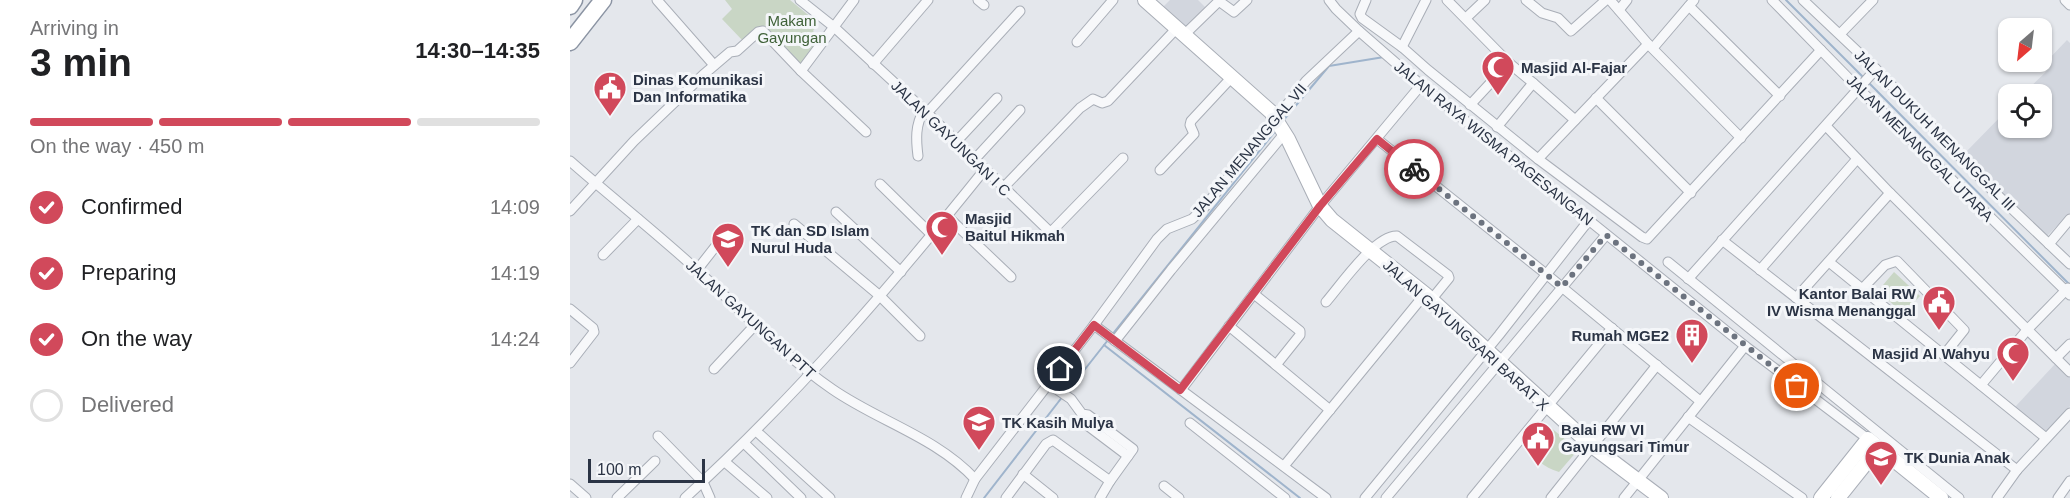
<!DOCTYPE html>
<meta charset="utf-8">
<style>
:root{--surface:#fff;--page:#f2f2f2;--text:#202124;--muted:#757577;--line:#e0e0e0;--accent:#d1495b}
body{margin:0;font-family:Helvetica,sans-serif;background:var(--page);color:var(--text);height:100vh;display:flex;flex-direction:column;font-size:22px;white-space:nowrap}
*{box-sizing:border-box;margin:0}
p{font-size:20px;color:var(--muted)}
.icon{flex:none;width:33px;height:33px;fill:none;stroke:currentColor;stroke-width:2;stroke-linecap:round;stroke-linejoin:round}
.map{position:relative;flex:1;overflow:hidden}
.sheet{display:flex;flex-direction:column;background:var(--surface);width:570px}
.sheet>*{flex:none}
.needle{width:39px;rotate:208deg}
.tools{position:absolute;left:1428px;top:18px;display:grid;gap:12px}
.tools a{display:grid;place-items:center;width:54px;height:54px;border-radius:12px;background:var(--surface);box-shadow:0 2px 4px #0004;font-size:30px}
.scale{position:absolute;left:18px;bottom:15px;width:117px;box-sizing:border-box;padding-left:6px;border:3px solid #2b3445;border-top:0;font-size:16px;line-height:21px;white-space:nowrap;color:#2b3445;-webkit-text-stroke:4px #f4f6f9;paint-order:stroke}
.pin{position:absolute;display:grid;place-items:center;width:51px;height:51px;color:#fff;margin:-26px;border:3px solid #fff;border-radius:50%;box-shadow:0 2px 6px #0007}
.courier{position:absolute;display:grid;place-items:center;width:60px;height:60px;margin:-30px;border:4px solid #d1495b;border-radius:50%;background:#fff;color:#222;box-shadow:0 2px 8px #0007}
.head em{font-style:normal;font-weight:700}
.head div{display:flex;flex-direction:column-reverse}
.head{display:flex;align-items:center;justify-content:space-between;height:102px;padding:0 30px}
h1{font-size:39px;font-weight:700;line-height:45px}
.bar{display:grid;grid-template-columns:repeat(4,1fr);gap:9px 6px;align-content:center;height:72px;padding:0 30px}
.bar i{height:8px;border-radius:4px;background:var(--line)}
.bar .current{background:var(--accent)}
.bar p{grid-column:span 4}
ol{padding:0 30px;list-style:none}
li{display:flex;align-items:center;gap:18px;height:66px}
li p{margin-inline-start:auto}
li .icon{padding:6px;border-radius:50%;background:var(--accent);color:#fff;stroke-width:4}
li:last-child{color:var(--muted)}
li i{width:33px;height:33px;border:3px solid var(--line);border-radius:50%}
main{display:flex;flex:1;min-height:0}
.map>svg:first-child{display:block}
.built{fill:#d2d6de}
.green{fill:#c9d6c5}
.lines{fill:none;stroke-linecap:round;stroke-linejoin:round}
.stream{stroke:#9fb4cc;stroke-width:2}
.street-casing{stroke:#a9aeb7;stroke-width:11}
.secondary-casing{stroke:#a9aeb7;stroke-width:16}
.highway-casing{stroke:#8b94a3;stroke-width:19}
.street{stroke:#f7f8fa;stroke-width:9}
.secondary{stroke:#fff;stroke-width:14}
.highway{stroke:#fff;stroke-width:16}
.done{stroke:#6c737f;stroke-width:6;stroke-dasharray:0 10.8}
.route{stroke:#d1495b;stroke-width:8}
.labels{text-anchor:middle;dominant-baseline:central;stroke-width:6;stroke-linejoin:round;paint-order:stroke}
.park-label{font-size:15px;fill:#3f6138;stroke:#f4f6f9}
.poi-label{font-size:15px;font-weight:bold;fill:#2b3445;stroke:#f4f6f9;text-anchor:start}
.street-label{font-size:15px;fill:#2b3445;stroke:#f4f6f9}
</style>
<main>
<section class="sheet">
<div class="head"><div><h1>3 min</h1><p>Arriving in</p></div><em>14:30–14:35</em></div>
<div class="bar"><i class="current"></i><i class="current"></i><i class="current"></i><i></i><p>On the way · 450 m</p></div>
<ol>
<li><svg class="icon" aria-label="check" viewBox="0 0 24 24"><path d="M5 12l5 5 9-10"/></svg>Confirmed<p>14:09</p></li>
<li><svg class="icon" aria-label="check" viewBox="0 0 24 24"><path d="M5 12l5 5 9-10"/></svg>Preparing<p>14:19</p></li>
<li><svg class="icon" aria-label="check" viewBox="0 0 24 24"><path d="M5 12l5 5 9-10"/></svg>On the way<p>14:24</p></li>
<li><i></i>Delivered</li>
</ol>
</section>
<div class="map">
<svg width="1500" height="498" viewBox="0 0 1500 498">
<rect width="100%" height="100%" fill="#e4e7ec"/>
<g class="built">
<path d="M600,0h28l10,10 -22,22 -24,-24z"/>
<path d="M1497,40l3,3v170l-26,26 -80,-85 44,-45v19h34v-34h-19l27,-26 -5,-5z"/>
<path d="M1485,364l15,14v28l-24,28 -31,-27z"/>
</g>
<g class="green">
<path d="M155,0h65l28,23 -5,8 8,9 -20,28 -40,-41 -18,14 -21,-22 10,-10z"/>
<path d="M1324,272l26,24 -14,15 -7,-6 -2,3 -19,-17z"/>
<path d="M974,422l34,28 -19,22c-16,-5 -24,-13 -34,-27z"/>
</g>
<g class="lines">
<g class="stream">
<path d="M1216,0l79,79"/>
<path d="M1299,83l201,202"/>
<path d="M712,122l47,-56 55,-9"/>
<path d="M542,335l165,-206"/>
<path d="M534,345l196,153"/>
<path d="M497,392l41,-52"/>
<path d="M414,498l79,-102"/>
</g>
<defs>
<g id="street">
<path d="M87,0l57,65"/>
<path d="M230,0l34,27 90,83 125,121h3l71,-73"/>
<path d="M284,0l-53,71 65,61"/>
<path d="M408,0l6,5"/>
<path d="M759,0l7,9 23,22 62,54 324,261 123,93"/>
<path d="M796,0l-6,14 2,4 40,29 26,23 110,89 104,78 5,2 174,-189"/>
<path d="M877,0l62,63 24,20"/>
<path d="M956,0l16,13 16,5 13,13 35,-31"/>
<path d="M1040,0l38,44 93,94"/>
<path d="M1202,0l87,89 211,206"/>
<path d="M1233,0l73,69 113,118 81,77"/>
<path d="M1495,0l5,5"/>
<path d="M1119,6l91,90"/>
<path d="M1049,10l8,-10"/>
<path d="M896,18l19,-18"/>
<path d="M1270,34l33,-34"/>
<path d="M613,36l36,-35 15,11 13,-12"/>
<path d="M507,42l36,-42"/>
<path d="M832,47l24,-47"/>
<path d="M1083,48l41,-48"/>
<path d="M303,64l55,-64"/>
<path d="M1026,98l95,95"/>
<path d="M900,105l39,-42"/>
<path d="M357,113l93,-102"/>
<path d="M1256,126l64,67 180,179"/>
<path d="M927,127l36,-44 42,37"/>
<path d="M807,139l169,135 154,127"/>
<path d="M386,142l41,-44"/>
<path d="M348,156c-2,-16 -3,-31 6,-46"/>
<path d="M405,159l45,-49"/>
<path d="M968,159l110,-115"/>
<path d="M0,161c42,37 87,72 128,110 44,40 85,84 134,118 46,32 104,48 143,90"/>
<path d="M590,170l34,-36 -4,-9 1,-4 41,-44"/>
<path d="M310,184l52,51"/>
<path d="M433,188l77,-80 13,-9 9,4 6,-2 68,-72"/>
<path d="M0,211l64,-70 69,-66 27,-23 7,-1 21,-19 5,-1 38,40"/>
<path d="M266,212l65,60"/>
<path d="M377,216l64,61"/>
<path d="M224,224l86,72 40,40"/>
<path d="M1152,240l295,230"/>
<path d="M1479,244l21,-25"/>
<path d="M33,255l35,-36"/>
<path d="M1098,262l291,236"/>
<path d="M1259,262l217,176"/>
<path d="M127,270l29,-37"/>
<path d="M1190,270l97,-111"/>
<path d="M1118,279l188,-210"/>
<path d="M1293,288l22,-23 12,-4 67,69 -20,25"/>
<path d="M684,294l46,37v4l-24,30"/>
<path d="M1226,298l94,-105"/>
<path d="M756,302c14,-16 49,-67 71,-66l51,39 1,3 -18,22"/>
<path d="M0,309l23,19 1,4 -24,31"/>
<path d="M524,325l232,173"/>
<path d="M659,326l101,84"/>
<path d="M545,341l56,-71 113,-136"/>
<path d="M1486,358l14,-14"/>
<path d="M144,369l41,-44"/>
<path d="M479,384l22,15 11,15 6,1 45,34 -23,32 -10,17"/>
<path d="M1411,385l46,-55 41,-42"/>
<path d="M611,390l139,-184 101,-121"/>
<path d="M512,414l1,8 45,34"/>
<path d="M1118,417l114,81"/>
<path d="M620,423l95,75"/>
<path d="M186,431l74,67"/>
<path d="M88,436l45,46 7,16"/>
<path d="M174,443l57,55"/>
<path d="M155,462l42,36"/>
<path d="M714,466l141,-172"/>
<path d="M453,474l30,24"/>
<path d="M0,484l16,14"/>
<path d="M594,486l15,12"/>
<path d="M47,498l38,-37"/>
<path d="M115,498c111,-101 207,-213 300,-329"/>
<path d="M396,498l9,-19 119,-154 63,-86 10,-10 25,-10 11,-10 103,-128 53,-50"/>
<path d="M436,498l40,-54 7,-4 57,41"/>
<path d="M795,498l134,-163 90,-115"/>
<path d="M816,498l220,-263"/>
<path d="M902,498l140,-170"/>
<path d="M981,498l106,-133"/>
<path d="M1054,498l121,-152"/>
<path d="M1427,498l20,-28 53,-57"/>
<path d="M1488,498l12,-17"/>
</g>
<g id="secondary">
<path d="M575,0l126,112 17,27 32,67 12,14 93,74 167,152 69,52"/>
<path d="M1251,498l47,-59 73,59"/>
<path d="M1268,498l40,-50"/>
</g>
<g id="highway">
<path d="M0,6l4,-6"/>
<path d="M0,42l33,-42"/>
</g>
</defs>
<use href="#street" class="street-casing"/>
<use href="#secondary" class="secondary-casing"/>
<use href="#highway" class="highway-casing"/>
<use href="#street" class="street"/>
<use href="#secondary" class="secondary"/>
<use href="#highway" class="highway"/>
</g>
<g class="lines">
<path class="done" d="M844,169l148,118 44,-52 191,151"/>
<path class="route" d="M490,369l34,-44 86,65 140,-184 57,-67 37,30"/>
</g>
<defs>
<symbol id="mosque-pin" viewBox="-11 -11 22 30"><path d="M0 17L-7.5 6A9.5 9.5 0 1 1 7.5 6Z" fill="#d1495b" stroke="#f4f6f9"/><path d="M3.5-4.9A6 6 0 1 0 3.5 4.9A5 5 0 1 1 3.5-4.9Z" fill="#fff"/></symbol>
<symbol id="civic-pin" viewBox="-11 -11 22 30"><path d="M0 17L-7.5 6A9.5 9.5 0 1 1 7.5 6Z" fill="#d1495b" stroke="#f4f6f9"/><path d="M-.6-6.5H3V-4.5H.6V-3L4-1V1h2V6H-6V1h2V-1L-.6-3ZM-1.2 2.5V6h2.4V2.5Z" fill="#fff"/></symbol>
<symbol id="school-pin" viewBox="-11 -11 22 30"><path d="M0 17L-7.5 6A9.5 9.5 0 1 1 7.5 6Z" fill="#d1495b" stroke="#f4f6f9"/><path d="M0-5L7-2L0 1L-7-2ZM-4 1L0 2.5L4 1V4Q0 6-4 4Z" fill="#fff"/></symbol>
<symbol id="building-pin" viewBox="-11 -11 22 30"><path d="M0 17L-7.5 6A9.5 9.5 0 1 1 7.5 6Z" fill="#d1495b" stroke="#f4f6f9"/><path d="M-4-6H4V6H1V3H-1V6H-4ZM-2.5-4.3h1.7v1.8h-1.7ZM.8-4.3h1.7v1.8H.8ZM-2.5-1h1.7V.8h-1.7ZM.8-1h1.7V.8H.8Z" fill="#fff"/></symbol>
</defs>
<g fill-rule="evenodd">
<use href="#mosque-pin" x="909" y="48" width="38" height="52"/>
<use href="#civic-pin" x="21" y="69" width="38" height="52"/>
<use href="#mosque-pin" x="353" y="208" width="38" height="52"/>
<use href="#school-pin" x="139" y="220" width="38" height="52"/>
<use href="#civic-pin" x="1350" y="283" width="38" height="52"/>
<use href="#building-pin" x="1103" y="316" width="38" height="52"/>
<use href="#mosque-pin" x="1424" y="334" width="38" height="52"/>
<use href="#school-pin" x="390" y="403" width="38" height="52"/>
<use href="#civic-pin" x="949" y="419" width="38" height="52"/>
<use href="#school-pin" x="1292" y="438" width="38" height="52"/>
</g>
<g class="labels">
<g class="park-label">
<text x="222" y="20">Makam<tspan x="222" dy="17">Gayungan</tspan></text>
</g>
<g class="poi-label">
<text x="951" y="67">Masjid Al-Fajar</text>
<text x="63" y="79">Dinas Komunikasi<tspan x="63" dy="17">Dan Informatika</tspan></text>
<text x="395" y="218">Masjid<tspan x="395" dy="17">Baitul Hikmah</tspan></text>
<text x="181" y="230">TK dan SD Islam<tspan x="181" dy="17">Nurul Huda</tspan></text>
<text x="1346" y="293" text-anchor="end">Kantor Balai RW<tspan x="1346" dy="17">IV Wisma Menanggal</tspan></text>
<text x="1099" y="335" text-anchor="end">Rumah MGE2</text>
<text x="1420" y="353" text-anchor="end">Masjid Al Wahyu</text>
<text x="432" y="422">TK Kasih Mulya</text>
<text x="991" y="429">Balai RW VI<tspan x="991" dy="17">Gayungsari Timur</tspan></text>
<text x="1334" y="457">TK Dunia Anak</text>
</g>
<g class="street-label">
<text transform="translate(1365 130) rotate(45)">JALAN DUKUH MENANGGAL III</text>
<text transform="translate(381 138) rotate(44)">JALAN GAYUNGAN I C</text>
<text transform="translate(924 143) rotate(39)">JALAN RAYA WISMA PAGESANGAN</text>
<text transform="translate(1350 148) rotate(45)">JALAN MENANGGAL UTARA</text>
<text transform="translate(679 150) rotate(-50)">JALAN MENANGGAL VII</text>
<text transform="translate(181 319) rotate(42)">JALAN GAYUNGAN PTT</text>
<text transform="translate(896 335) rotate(42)">JALAN GAYUNGSARI BARAT X</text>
</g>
</g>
</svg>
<div class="tools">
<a><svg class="needle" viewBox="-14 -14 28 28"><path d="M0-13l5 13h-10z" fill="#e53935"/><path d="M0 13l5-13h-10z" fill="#757577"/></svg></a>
<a><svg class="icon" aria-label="locate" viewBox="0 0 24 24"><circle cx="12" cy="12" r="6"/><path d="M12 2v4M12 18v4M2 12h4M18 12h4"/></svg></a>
</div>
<div class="scale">100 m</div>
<div class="pin" style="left:1227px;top:386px;background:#ea580c"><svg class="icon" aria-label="bag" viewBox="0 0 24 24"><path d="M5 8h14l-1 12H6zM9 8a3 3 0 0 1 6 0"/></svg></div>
<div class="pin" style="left:490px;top:369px;background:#1f2937"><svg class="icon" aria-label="home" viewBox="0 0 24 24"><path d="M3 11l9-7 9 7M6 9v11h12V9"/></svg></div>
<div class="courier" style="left:844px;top:169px"><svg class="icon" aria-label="bike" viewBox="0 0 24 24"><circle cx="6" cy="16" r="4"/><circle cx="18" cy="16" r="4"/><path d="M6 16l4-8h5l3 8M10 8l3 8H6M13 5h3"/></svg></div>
</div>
</main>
